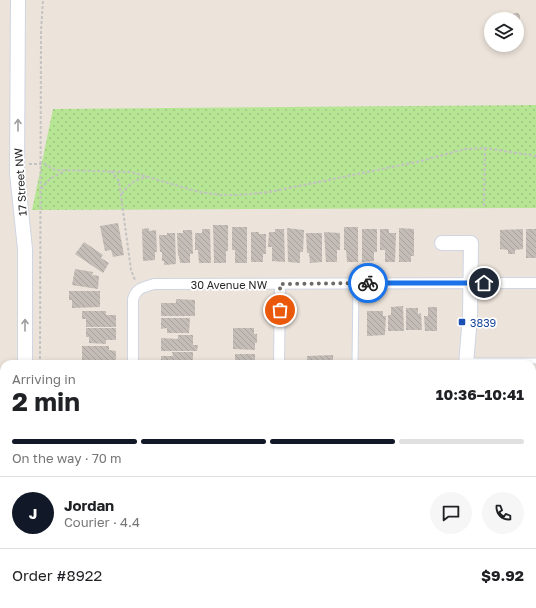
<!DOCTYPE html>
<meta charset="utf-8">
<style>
:root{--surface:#fff;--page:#f6f6f6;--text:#202124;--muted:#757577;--line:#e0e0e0;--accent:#111827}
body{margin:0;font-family:"Golos Text",sans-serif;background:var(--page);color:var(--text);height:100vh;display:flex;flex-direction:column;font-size:15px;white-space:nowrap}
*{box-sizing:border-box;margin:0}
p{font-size:13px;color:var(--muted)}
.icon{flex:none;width:22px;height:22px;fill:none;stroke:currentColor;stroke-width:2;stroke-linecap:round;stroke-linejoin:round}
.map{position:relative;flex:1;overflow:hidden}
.side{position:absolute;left:0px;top:360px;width:536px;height:248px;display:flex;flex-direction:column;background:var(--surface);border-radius:12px 12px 0 0;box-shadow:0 2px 6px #0003}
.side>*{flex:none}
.tools{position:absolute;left:484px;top:12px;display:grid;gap:8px}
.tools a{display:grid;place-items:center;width:40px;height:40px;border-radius:50%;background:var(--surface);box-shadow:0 2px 6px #0003;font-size:20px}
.pin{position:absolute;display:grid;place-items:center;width:34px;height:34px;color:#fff;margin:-17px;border:2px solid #fff;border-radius:50%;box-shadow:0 1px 4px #0007}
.courier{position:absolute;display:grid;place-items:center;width:40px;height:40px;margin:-20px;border:3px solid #1a73e8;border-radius:50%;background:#fff;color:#222;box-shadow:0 1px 5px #0007}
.summary em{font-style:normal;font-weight:700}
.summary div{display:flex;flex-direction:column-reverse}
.summary{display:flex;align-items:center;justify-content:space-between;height:68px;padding:0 12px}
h1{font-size:26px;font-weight:700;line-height:30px}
.bar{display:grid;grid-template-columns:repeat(4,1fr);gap:6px 4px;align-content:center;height:48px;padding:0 12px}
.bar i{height:5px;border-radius:3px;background:var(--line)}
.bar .selected{background:var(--accent)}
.bar p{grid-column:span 4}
.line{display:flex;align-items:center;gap:10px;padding:0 12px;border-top:1px solid var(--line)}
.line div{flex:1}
.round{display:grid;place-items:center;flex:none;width:42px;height:42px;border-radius:21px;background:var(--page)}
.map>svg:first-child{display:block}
.green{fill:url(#green-dots)}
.building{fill:url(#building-back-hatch)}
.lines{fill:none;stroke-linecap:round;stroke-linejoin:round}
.lane-casing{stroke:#cfd5e3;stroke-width:7}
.street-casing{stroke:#cfd5e3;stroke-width:12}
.secondary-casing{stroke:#cfd5e3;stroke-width:16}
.path{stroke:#c3c3c3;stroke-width:2;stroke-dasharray:3 2;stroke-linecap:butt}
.lane{stroke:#fff;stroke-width:5}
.street{stroke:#fff;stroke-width:10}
.secondary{stroke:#fff;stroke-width:14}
.oneway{stroke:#9f9f9f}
.done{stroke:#6d6a67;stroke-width:4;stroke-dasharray:0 7.2}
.route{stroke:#1a73e8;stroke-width:5}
.transit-dot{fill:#1a4fb4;stroke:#fff;stroke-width:1.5}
.labels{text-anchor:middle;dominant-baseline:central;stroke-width:3.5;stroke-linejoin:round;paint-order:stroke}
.street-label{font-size:11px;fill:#292929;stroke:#fff}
.transit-label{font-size:11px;fill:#164399;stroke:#fff;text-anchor:start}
</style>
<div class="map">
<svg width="536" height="608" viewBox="0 0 536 608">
<defs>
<pattern id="green-dots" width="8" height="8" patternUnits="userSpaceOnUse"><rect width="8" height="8" fill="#b6e594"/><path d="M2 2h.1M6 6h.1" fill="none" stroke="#9cc480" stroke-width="1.8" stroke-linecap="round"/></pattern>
<pattern id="building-back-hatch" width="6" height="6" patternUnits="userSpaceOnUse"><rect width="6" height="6" fill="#c4bdb7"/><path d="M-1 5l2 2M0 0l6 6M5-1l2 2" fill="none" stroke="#a8a29d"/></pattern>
</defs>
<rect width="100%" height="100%" fill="#ece3da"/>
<g class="green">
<path d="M536,105v103l-504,2 21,-101z"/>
<path d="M532,507h4v101h-98v-4h94z"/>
</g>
<g class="building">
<path d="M515,13h3l2,3v4l-3,2v-3h-6v-4z"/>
<path d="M118,223l6,32 -11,2 -2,-7 -6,1 -5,-25z"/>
<path d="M213,225h15v26h-2v12h-12z"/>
<path d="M232,227h15v36h-12v-13h-3z"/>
<path d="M344,227h14v35h-11l-1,-12h-2z"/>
<path d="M149,228v3l7,-1 1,22h-2v8l-12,1 -1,-32z"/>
<path d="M287,228l17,2 -1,22h-3v11l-12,-1z"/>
<path d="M399,228l15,1v27h-3v6h-12z"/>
<path d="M202,229h8l1,34h-12l-1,-13h-3v-17h7z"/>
<path d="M275,229h9l1,33 -13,-1v-14h-4l1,-15h6z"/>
<path d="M362,229h15v23h-3v9l-12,1z"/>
<path d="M380,229h9v4h7l-1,29h-10v-12h-5z"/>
<path d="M523,229v20l-8,1v4h-7v-4l-8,-1v-19z"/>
<rect x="526" y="229" width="10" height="29"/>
<path d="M183,230h9l1,24h-3v9h-10l-1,-7h-1l-1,-23h6z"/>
<path d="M251,232h8v2h7v20h-3v8h-12z"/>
<path d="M324,232l16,1v17h-3v12h-11z"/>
<path d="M167,233h8l1,31 -12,1v-4h-2v-9h-2l-1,-17h8z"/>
<path d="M306,233h16v29l-12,1 -1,-10h-2z"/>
<path d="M84,242l19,13 -2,3 8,5 -6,10 -28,-19z"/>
<path d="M75,269l18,3 -1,3 7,1 -1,13 -26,-4z"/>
<path d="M69,291h31v16l-28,1v-8h-3z"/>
<path d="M176,299l19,1v16h-34v-13h15z"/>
<path d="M403,306l1,25h-16v-16h3v-8z"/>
<path d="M428,307h9v24h-12l-1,-15h4z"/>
<path d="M406,308h12v6l3,-1 1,17h-16z"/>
<path d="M82,311h24v4h10v12h-30v-8h-4z"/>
<path d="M367,311h16v5h3l-1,19 -18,1z"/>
<path d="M161,318h29l-1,15h-22v-5l-6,1z"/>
<path d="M86,328h30v12h-10v4l-17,-1v-6h-3z"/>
<path d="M233,328h21v6h3v9h-2v7l-22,-1z"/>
<path d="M178,335h15v10h5l-1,6h-36v-13l17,1z"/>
<path d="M82,346h27v4l7,1v12l-34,-1z"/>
<path d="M172,352h21v12h-32v-8h12z"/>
<path d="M235,354h20v7h3v3h-23z"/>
<path d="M333,355v9h-26v-8z"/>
<path d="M532,392h4v19l-4,-1z"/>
<path d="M98,604h17l2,4h-26z"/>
<rect x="128" y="604" width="23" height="4"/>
<rect x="153" y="604" width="23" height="4"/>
<rect x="177" y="604" width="24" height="4"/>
<path d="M204,604h22v4h-23z"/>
<rect x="229" y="604" width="22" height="4"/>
<rect x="254" y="604" width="23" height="4"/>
<rect x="278" y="604" width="24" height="4"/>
<rect x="303" y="604" width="22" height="4"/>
<rect x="329" y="604" width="21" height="4"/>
<rect x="353" y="604" width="23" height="4"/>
<rect x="379" y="604" width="22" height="4"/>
</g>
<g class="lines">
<defs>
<g id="lane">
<path d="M467,361h69"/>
<path d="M355,364l1,-81"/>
</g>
<g id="street">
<path d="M133,364v-65c3,-11 11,-12 21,-15l382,-1"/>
<path d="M279,364l1,-80"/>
<path d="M532,436h4"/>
</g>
<g id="secondary">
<path d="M18,0l-1,173 8,76v115"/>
<path d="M442,243h29l-1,74 -4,47"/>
<path d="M0,549l4,5"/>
<path d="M10,604v4"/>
<path d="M24,608v-4"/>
<path d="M423,608v-4"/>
</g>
</defs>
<use href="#lane" class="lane-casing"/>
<use href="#street" class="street-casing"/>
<use href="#secondary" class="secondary-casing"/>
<g class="path">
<path d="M29,164h16l10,6 76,2 68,20 23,3h18l29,-3 45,-9 107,-22 44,-12 20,-1 51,8"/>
<path d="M111,171l8,10 12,89 4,10"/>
<path d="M41,189l9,-10 14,-8"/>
<path d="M122,194c6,-10 13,-14 25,-17"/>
<path d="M484,206l1,-58"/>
<path d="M40,364l1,-333 2,-31"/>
<path d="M532,523h4"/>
<path d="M0,532h4"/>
<path d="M0,571h4"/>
<path d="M45,608v-4"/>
<path d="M453,608v-4"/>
</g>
<use href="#lane" class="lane"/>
<use href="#street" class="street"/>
<use href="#secondary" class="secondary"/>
</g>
<defs><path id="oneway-shaft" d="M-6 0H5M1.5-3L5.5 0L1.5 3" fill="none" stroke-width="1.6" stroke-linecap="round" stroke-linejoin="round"/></defs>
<g class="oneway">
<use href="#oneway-shaft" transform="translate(18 125) rotate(-90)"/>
<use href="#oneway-shaft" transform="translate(25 325) rotate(-90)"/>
</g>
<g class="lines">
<path class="done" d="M280,310v-26l88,-1"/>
<path class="route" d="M368,283h116"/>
</g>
<rect class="transit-dot" x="458" y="318" width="8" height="8" rx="2"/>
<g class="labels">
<g class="street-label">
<text transform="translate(20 182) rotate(-94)">17 Street NW</text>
<text x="229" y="284">30 Avenue NW</text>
</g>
<g class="transit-label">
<text x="470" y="322">3839</text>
</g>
</g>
</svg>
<div class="tools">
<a><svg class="icon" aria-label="layers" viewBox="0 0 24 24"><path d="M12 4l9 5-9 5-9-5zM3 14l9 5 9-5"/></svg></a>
</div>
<div class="pin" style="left:280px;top:310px;background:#ea580c"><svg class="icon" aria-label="bag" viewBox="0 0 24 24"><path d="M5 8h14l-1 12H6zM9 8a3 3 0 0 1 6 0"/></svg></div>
<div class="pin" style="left:484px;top:283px;background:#1f2937"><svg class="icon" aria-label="home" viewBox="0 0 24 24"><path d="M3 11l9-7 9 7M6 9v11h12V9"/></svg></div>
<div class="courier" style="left:368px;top:283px"><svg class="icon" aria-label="bike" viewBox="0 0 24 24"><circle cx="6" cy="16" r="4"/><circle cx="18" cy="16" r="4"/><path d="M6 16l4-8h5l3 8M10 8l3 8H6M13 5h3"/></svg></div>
<section class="side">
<div class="summary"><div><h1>2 min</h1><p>Arriving in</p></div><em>10:36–10:41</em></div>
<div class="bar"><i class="selected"></i><i class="selected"></i><i class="selected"></i><i></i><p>On the way · 70 m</p></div>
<div class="line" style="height:72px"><b class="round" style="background:var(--accent);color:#fff">J</b><div><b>Jordan</b><p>Courier · 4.4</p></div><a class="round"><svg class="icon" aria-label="chat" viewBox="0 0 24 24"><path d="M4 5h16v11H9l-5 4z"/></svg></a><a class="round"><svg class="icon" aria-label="phone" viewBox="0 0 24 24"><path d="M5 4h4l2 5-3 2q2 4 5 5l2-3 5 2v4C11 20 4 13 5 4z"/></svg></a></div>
<div class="line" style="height:52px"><div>Order #8922</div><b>$9.92</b></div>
</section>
</div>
